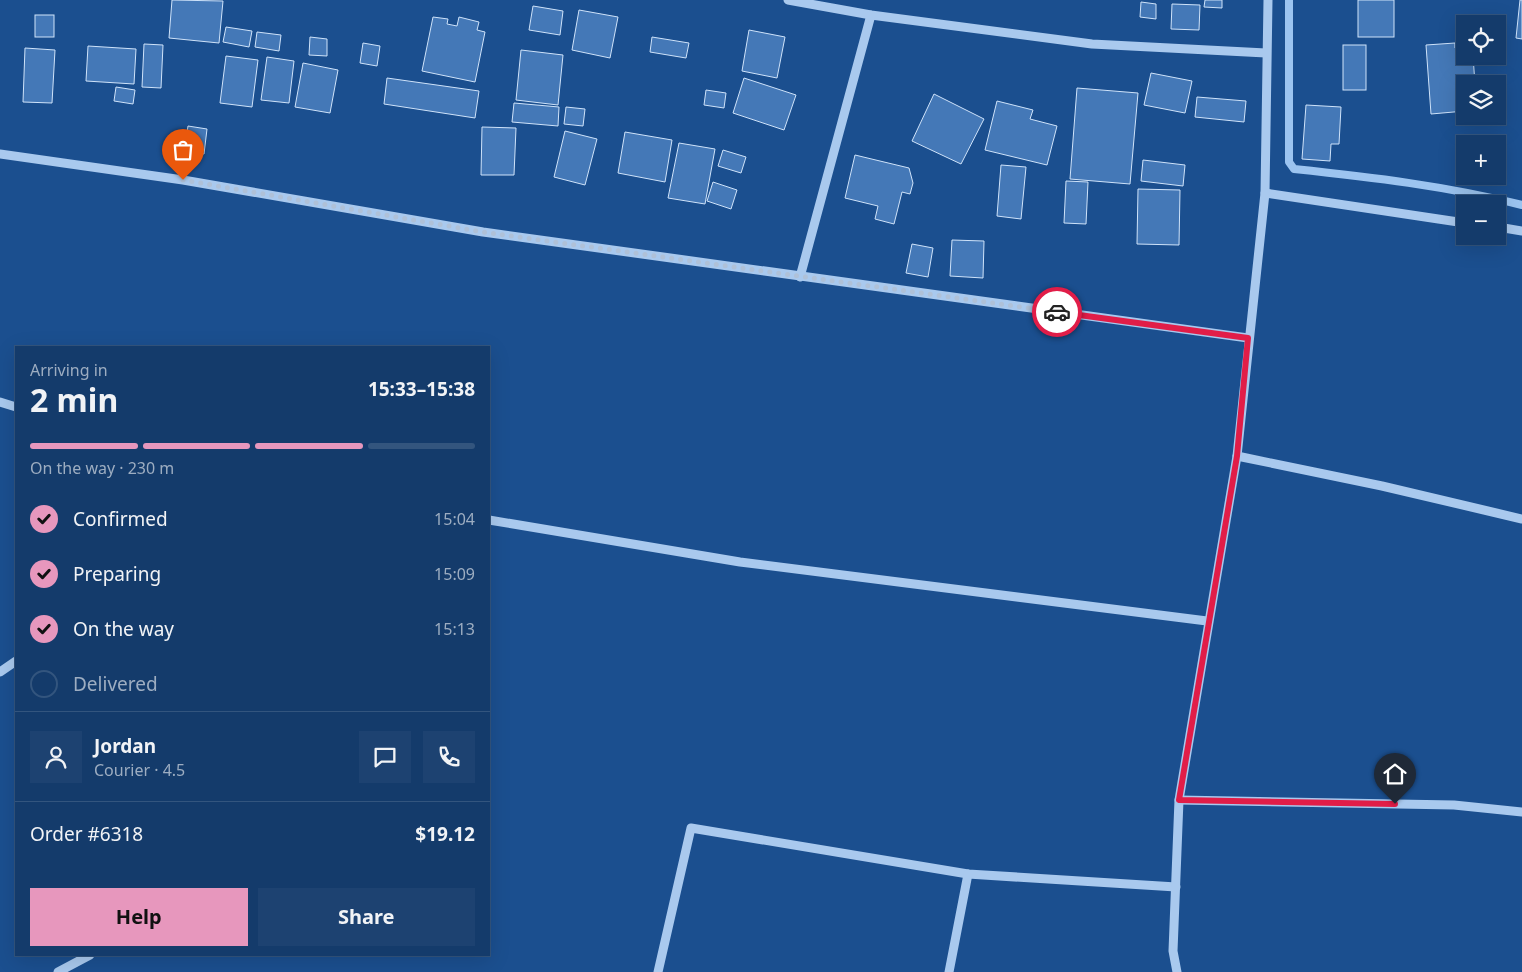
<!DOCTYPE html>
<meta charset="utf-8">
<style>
:root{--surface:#143b6b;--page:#1d4271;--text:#f1f3f6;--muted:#9dadc1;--line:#33557e;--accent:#e797bd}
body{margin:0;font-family:"Noto Sans",sans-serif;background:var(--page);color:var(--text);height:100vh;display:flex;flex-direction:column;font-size:19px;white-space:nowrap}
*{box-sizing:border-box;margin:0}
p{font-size:16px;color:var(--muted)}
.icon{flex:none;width:28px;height:28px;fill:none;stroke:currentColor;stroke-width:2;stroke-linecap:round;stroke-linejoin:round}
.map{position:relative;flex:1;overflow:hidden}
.sheet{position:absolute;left:15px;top:346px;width:475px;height:610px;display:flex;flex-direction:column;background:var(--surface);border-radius:0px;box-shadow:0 5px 20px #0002,0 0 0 1px var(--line)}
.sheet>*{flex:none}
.buttons{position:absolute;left:1456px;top:15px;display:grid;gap:10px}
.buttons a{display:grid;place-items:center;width:50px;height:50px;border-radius:0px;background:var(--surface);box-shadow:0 5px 20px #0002,0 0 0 1px var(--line);font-size:25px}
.pin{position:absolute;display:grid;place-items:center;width:42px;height:42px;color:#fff;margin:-51px -21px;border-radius:50% 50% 50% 0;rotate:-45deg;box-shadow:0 0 5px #0007}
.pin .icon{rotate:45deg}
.courier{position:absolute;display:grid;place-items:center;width:50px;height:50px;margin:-25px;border:4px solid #e11d48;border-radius:50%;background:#fff;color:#222;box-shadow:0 1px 6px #0007}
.headline em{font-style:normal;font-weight:700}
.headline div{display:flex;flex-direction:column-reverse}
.headline{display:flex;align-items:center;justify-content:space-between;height:85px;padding:0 15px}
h1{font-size:32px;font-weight:700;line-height:38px}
.bar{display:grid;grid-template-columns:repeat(4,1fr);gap:8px 5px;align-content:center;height:60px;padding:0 15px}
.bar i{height:6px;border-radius:4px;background:var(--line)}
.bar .on{background:var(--accent)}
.bar p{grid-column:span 4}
.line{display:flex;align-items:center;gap:12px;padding:0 15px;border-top:1px solid var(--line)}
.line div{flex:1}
.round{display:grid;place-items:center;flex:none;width:52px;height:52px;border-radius:0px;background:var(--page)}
ol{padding:0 15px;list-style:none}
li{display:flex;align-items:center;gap:15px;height:55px}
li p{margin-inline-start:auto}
li .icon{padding:5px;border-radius:50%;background:var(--accent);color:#111;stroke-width:4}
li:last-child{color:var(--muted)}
li i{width:28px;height:28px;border:2px solid var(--line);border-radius:50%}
.button{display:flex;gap:10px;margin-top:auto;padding:10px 15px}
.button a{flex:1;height:58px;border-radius:0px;background:var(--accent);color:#111;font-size:20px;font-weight:700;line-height:58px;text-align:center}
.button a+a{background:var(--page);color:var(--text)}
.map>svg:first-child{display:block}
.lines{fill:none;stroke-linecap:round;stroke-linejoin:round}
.stream{stroke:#9cc4f0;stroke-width:8}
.building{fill:#4478b7;stroke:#cfe3fa}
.minor{stroke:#a9c9ee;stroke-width:9}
.done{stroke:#afc1d8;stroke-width:5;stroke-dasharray:0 9}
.route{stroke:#e11d48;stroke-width:6}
</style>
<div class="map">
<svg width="1522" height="972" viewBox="0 0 1522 972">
<rect width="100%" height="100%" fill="#1b4f8f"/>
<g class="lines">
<path class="stream" d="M1289,0v162l5,7c76,8 153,17 228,36"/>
</g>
<g class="building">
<path d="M172,0l51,1 -4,42 -50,-5z"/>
<path d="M1205,0h17v8l-18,-1z"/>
<rect x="1358" y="0" width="36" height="37"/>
<path d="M1520,0h2v39l-6,-1z"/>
<path d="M1141,2l15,2v15l-16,-2z"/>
<path d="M1172,4l28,1 -1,25 -28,-1z"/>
<path d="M533,6l30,5 -3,24 -31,-5z"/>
<path d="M579,10l39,7 -8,41 -38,-8z"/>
<rect x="35" y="15" width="19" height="22"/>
<path d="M433,17l15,2 -1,5 10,2 2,-9 20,5 -2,8 8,2 -10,50 -53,-11z"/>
<path d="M226,27l26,4 -3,16 -26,-5z"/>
<path d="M749,30l36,7 -8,41 -35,-7z"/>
<path d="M257,32l24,3 -2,16 -24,-4z"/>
<path d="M310,37l17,2v17l-18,-1z"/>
<path d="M652,37l37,6 -3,15 -36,-6z"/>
<path d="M363,43l17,3 -3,20 -17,-3z"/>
<path d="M1455,43v5h10v8h8l2,28h-10v27l-34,3 -5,-69z"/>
<path d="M144,44l19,1 -2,43 -19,-1z"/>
<rect x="1343" y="45" width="23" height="45"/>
<path d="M88,46l48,3 -2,35 -48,-3z"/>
<path d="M25,48l30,2 -3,53 -29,-1z"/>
<path d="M521,50l42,5 -5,50 -42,-5z"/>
<path d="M226,56l32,4 -6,47 -32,-4z"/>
<path d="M267,57l27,4 -5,42 -28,-3z"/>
<path d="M303,63l35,7 -8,43 -35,-6z"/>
<path d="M1151,73l41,8 -7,32 -41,-8z"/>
<path d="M387,78l92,13 -4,27 -91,-14z"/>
<path d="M744,78l52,17 -12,35 -51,-17z"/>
<path d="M116,87l19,3 -2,14 -19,-3z"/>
<path d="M1077,88l61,5 -8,91 -60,-5z"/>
<path d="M706,90l20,3 -2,15 -20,-3z"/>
<path d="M934,94l50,25 -23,45 -49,-23z"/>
<path d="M1197,97l49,4 -2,21 -49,-5z"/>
<path d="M997,101l36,9 -3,9 27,7 -10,39 -62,-15z"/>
<path d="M514,103l45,4 -1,19 -46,-4z"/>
<path d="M1306,105l35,2 -2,37h-8l-1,17 -28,-2z"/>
<path d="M566,107l19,2 -2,17 -19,-2z"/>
<path d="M188,126l19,3 -3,25 -20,-3z"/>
<path d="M482,127l34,1 -2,47h-33z"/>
<path d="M565,131l32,8 -12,46 -31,-8z"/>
<path d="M625,132l47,8 -7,42 -47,-9z"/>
<path d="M679,143l36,6 -10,55 -37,-6z"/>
<path d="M723,150l23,7 -5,16 -23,-7z"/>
<path d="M855,155l54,13 4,15 -3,11 -8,-2 -8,32 -19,-5 3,-13 -33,-8z"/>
<path d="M1143,160l42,5 -2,21 -42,-5z"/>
<path d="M1001,165l25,2 -5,52 -24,-3z"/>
<path d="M1066,181l22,1 -2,42 -22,-1z"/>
<path d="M713,182l24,8 -6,19 -24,-8z"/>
<path d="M1138,189l42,1 -1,55 -42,-1z"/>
<path d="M952,240l32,1 -1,37 -33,-2z"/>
<path d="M912,244l21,4 -5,29 -22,-4z"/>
</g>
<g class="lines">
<g class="minor">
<path d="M788,0l83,15 221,29 174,9"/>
<path d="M0,154l183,26 300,52 765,106"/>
<path d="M1265,193l200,30"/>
<path d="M1498,227l24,4"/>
<path d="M800,277l71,-262"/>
<path d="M0,402l16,5"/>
<path d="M1237,456l145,30 140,33"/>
<path d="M489,520l251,42 467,59"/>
<path d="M0,672l16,-11"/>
<path d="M1179,800l275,5 68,7"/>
<path d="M58,972l32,-17"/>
<path d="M658,972l33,-144 277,46 208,13"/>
<path d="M949,972l19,-98"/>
<path d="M1177,972l-4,-21 6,-151 58,-344 28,-263 3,-193"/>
</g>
</g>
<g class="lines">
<path class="done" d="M183,180l300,52 574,80"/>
<path class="route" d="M1057,312l191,26 -11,118 -58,344 216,4"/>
</g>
</svg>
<div class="buttons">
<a><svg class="icon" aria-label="locate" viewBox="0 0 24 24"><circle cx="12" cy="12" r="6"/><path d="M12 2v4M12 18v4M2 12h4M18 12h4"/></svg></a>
<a><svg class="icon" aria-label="layers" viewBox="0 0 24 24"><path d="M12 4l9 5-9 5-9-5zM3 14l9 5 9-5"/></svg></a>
<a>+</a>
<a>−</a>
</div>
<div class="pin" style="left:183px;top:180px;background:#ea580c"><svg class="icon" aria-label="bag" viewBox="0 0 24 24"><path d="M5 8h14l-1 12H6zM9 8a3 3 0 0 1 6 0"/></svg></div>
<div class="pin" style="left:1395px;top:804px;background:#1f2937"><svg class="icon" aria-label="home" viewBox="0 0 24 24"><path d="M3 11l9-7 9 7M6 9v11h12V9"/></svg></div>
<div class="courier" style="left:1057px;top:312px"><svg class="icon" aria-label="car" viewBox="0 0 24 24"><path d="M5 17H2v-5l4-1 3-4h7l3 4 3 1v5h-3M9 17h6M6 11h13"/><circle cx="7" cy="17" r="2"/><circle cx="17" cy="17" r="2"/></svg></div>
<section class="sheet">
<div class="headline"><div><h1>2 min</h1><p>Arriving in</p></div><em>15:33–15:38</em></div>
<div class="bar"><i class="on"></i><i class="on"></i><i class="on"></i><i></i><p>On the way · 230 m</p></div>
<ol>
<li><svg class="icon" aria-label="check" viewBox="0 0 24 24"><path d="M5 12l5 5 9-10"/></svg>Confirmed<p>15:04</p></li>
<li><svg class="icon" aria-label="check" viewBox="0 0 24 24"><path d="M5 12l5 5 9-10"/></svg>Preparing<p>15:09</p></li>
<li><svg class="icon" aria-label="check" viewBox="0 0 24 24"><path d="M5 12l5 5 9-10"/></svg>On the way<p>15:13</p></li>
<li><i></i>Delivered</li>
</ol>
<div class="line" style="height:90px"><a class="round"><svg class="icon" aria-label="person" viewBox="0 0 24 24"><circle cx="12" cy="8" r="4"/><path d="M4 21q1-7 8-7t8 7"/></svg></a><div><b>Jordan</b><p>Courier · 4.5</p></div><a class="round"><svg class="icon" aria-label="chat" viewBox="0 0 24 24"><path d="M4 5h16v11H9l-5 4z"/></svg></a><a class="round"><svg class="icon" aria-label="phone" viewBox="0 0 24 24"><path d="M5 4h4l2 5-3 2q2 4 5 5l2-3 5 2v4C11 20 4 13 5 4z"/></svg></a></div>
<div class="line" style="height:65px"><div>Order #6318</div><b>$19.12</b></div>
<div class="button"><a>Help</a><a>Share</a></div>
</section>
</div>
